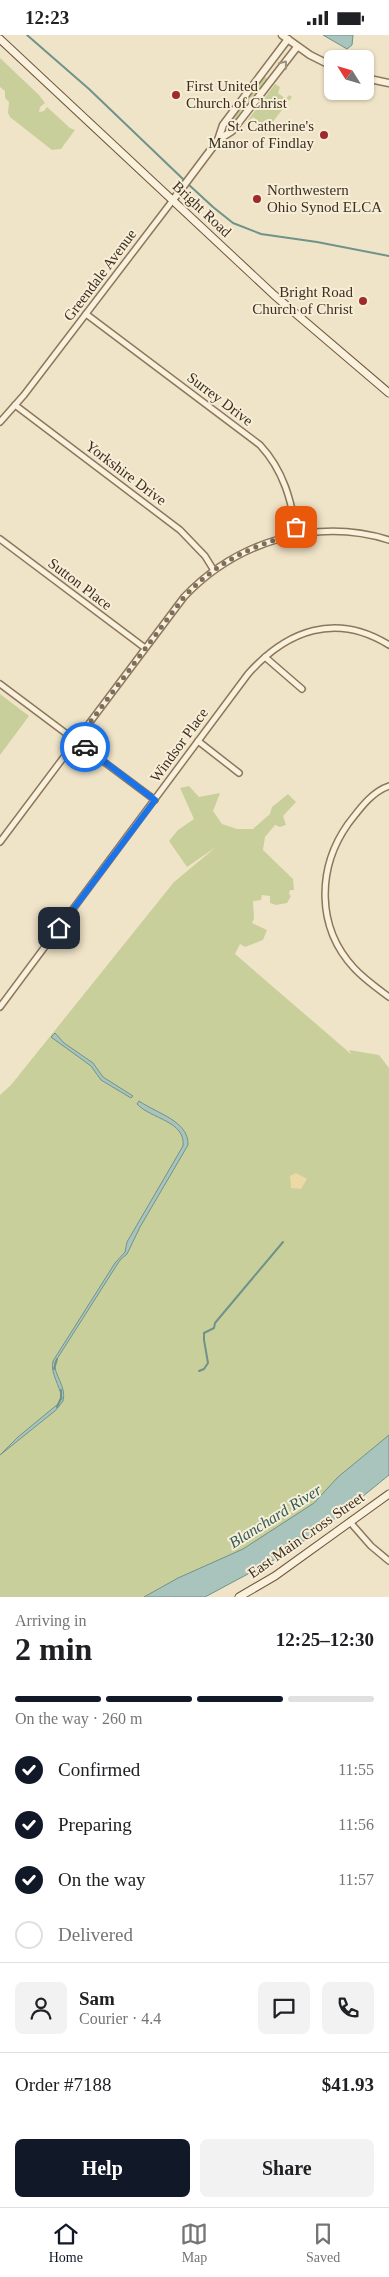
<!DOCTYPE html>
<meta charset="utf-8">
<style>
:root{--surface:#fff;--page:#f2f2f2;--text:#202124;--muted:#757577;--line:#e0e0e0;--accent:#111827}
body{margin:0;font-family:Georgia,serif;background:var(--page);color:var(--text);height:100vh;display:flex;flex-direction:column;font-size:19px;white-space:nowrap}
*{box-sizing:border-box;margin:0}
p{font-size:16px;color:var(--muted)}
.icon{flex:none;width:28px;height:28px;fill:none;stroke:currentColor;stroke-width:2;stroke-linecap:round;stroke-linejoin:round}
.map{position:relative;height:1562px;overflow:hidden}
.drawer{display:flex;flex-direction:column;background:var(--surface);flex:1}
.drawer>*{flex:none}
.needle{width:32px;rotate:307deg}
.buttons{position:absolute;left:324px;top:15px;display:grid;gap:10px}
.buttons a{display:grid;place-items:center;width:50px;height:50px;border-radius:8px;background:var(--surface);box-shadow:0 1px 4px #0004;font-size:25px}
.pin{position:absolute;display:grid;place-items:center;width:42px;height:42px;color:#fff;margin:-21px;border-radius:10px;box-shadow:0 2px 8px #0006}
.courier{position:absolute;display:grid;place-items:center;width:50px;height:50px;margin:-25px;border:4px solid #1a73e8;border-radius:50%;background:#fff;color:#222;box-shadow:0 1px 6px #0007}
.overview em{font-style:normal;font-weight:600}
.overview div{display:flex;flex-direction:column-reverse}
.overview{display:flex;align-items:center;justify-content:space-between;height:85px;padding:0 15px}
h1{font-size:32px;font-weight:600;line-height:38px}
.bar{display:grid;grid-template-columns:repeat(4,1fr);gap:8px 5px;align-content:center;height:60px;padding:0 15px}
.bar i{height:6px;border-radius:4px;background:var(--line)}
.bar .on{background:var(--accent)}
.bar p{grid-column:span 4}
.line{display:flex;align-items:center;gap:12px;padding:0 15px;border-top:1px solid var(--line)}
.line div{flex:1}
.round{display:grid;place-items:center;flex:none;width:52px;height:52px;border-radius:8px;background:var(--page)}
ol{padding:0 15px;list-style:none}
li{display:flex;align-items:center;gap:15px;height:55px}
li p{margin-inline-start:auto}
li .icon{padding:5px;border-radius:50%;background:var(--accent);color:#fff;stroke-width:4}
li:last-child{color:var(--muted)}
li i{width:28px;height:28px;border:2px solid var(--line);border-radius:50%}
.action{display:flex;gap:10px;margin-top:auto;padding:10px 15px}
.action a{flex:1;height:58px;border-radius:8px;background:var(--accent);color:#fff;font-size:20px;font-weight:600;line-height:58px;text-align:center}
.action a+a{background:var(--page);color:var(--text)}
.status{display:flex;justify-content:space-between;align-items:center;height:35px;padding:0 25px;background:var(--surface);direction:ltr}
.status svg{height:14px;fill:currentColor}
.tabs{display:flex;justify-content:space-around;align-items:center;height:70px;border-top:1px solid var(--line);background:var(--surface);font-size:14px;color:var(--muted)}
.tabs a{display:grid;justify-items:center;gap:2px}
.tabs .on{color:var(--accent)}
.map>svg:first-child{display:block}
.green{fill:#c9cf9b}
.sand{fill:#ecd9a5}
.water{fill:#a9c4bc;stroke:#6f938a}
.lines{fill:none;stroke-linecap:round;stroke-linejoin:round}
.stream{stroke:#6f938a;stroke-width:2}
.minor-casing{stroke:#8d765c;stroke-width:8}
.tertiary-casing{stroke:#8d765c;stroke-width:9}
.secondary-casing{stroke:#6f573f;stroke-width:9}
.minor{stroke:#faf1dc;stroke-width:5}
.tertiary{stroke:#faf1dc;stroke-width:6}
.secondary{stroke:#faf1dc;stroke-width:7}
.oneway{stroke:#9c907e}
.done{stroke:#7c6e5b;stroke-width:5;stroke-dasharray:0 9}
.route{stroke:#1a73e8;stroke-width:6}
.poi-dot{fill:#9e2a2b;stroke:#f7eed8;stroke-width:2}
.labels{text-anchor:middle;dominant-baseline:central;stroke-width:4;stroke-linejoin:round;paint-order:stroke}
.poi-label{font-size:15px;fill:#3d2e20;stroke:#f7eed8;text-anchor:start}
.street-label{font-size:15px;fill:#3d2e20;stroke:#f7eed8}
.water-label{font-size:16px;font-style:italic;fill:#2f5d5a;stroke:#f7eed8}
</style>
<div class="status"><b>12:23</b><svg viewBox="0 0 49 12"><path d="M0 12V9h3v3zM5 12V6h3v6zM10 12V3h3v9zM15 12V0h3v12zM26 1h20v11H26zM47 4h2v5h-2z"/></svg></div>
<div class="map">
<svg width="389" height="1562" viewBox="0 0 389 1562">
<rect width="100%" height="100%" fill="#f0e4c8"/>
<g class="green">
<path d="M0,23l39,37 6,8 -5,4 -1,5 5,-1 3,-4 23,21 5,2 -14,19 -9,1 -42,-33 -2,-4 1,-11 -4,-4v-7l-5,-4z"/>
<path d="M264,40l3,4 -40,51 -2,-3z"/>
<path d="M275,49l5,3 -2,6 8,6 3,-4 3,2 -27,35 1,2 -6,-4 3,-5 -10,-8 -4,5 -1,-2z"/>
<path d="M0,659l29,22 -29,39z"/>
<path d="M189,751l10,11 21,-4 -7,18 9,13 15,5h16l17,-15 2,-7 16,-13 8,8 -13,14 3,9 -6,2 -5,-2 -10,12 -2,13 30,29 1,11h-4l-1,4 2,2 -4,7 -11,2 -6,-2v-7l-8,-1 -1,5 -8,1 1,18 -2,4 15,7 -4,10 -18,7 -5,-3 -5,10 116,100 -2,-4 30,5 10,13v388l-216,141h-173v-502l11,-10 163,-203 42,-35 -29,20 -18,-26 9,-11 16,-11 -14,-31z"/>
</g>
<path class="sand" d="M296,1138l11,6 -6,10 -10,-1 -1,-12z"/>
<g class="water">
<path d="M323,0h30l-1,10 -5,4z"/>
<path d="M55,998l9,10 29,20 10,14 30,19 -2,2 -30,-18 -10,-14 -40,-29z"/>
<path d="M139,1066c17,12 50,20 49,44l-48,82 -13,27 -7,6 -65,102c-2,13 12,24 8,39l-7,9 -56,45 18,-18 40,-33 4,-6c-2,-12 -12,-25 -9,-37l62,-98 10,-11 2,-10 56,-96c3,-25 -32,-27 -46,-42z"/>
<path d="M389,1400v40l-48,39 -54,39 -82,44h-61l34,-19 65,-29 71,-46 24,-26z"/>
</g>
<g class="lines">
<g class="stream">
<path d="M27,0l62,54 95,91"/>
<path d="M188,149l25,23 20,16 28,11 56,8 72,14"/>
<path d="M54,1334l3,-10"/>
<path d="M199,1336l5,-2 4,-6 -4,-23v-7l10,-5 1,-5 68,-81"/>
<path d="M57,1372l4,-9v-8"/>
</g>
<defs>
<g id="minor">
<path d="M86,279l174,131c24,26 31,55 37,89"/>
<path d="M15,370l165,125 25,26 8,13"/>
<path d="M0,387l24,-27 149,-195"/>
<path d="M0,504l145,109"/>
<path d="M265,622l37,32"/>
<path d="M0,649l155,116"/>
<path d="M198,706l41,32"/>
<path d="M389,751c-18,6 -30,24 -41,38 -31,44 -32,103 6,144 10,11 23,20 35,29"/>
<path d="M0,807l184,-245c52,-55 131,-80 205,-57"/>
<path d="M0,972l248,-333c39,-44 88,-62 141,-29"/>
<path d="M350,1487l21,24 18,15"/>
</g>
<g id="tertiary">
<path d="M282,0l28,20 22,11"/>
<path d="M365,43l24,5"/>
<path d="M218,105l14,-9 65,-84"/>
<path d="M173,165l45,-60 5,-15 65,-86"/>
</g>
<g id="secondary">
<path d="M0,4l274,256 115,98"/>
<path d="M239,1562l36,-21 114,-82"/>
</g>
</defs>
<use href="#minor" class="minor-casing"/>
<use href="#tertiary" class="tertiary-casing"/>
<use href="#secondary" class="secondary-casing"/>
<use href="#minor" class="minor"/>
<use href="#tertiary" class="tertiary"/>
<use href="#secondary" class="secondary"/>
</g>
<defs><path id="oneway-chevron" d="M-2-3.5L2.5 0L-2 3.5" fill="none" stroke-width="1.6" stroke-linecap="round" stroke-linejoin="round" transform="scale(1.25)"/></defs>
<use class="oneway" href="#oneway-chevron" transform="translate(284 29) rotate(-52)"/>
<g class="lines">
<path class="done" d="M85,712l-9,-6 108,-144c32,-34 67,-52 113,-63l-1,-7"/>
<path class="route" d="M59,893l96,-128 -70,-53"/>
</g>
<g class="poi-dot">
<circle cx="176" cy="60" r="5"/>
<circle cx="324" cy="100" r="5"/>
<circle cx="257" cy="164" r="5"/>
<circle cx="363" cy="266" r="5"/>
</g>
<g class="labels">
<g class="poi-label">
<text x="186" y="51">First United<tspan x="186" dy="17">Church of Christ</tspan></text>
<text x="314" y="91" text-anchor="end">St. Catherine's<tspan x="314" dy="17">Manor of Findlay</tspan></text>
<text x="267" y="155">Northwestern<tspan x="267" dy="17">Ohio Synod ELCA</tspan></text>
<text x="353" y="257" text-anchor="end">Bright Road<tspan x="353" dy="17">Church of Christ</tspan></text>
</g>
<g class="street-label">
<text transform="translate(202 174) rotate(43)">Bright Road</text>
<text transform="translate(100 240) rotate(-53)">Greendale Avenue</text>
<text transform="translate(220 364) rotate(37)">Surrey Drive</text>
<text transform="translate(126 438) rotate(37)">Yorkshire Drive</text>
<text transform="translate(80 549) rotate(37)">Sutton Place</text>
<text transform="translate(179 710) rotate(-54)">Windsor Place</text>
<text transform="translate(306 1500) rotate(-35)">East Main Cross Street</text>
</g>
<g class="water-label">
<text transform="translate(275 1481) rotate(-32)">Blanchard River</text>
</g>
</g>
</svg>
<div class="buttons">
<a><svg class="needle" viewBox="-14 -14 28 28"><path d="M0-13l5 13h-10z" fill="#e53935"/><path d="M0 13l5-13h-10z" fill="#757577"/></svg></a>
</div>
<div class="pin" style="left:296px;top:492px;background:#ea580c"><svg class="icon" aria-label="bag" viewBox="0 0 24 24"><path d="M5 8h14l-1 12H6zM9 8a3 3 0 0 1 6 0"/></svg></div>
<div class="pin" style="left:59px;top:893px;background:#1f2937"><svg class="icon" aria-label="home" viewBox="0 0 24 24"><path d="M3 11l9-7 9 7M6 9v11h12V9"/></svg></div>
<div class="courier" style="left:85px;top:712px"><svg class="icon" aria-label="car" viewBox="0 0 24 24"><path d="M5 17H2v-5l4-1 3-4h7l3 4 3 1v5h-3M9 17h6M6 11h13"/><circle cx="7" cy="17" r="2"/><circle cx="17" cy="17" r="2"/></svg></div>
</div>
<section class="drawer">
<div class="overview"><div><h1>2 min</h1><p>Arriving in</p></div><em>12:25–12:30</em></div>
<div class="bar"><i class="on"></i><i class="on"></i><i class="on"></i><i></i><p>On the way · 260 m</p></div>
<ol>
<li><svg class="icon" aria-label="check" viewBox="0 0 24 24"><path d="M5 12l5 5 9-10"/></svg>Confirmed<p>11:55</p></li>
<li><svg class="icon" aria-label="check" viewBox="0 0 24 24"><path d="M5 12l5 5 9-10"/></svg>Preparing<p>11:56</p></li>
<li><svg class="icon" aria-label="check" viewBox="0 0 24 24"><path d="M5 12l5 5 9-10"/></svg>On the way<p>11:57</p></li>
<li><i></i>Delivered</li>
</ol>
<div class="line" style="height:90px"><a class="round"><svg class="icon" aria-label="person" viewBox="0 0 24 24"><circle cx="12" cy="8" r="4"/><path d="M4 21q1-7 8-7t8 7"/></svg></a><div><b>Sam</b><p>Courier · 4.4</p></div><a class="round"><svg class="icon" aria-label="chat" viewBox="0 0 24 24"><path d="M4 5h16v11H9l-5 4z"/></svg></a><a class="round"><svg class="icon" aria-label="phone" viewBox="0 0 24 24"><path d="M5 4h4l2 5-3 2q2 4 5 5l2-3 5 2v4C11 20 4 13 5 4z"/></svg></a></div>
<div class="line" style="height:65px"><div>Order #7188</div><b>$41.93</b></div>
<div class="action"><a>Help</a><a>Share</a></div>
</section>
<nav class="tabs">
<a class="on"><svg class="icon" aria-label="home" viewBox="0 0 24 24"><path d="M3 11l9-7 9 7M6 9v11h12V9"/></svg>Home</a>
<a><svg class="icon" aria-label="map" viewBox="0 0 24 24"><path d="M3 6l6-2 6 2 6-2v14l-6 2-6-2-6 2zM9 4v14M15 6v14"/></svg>Map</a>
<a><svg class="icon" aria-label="saved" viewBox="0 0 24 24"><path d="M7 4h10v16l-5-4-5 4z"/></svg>Saved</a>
</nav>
